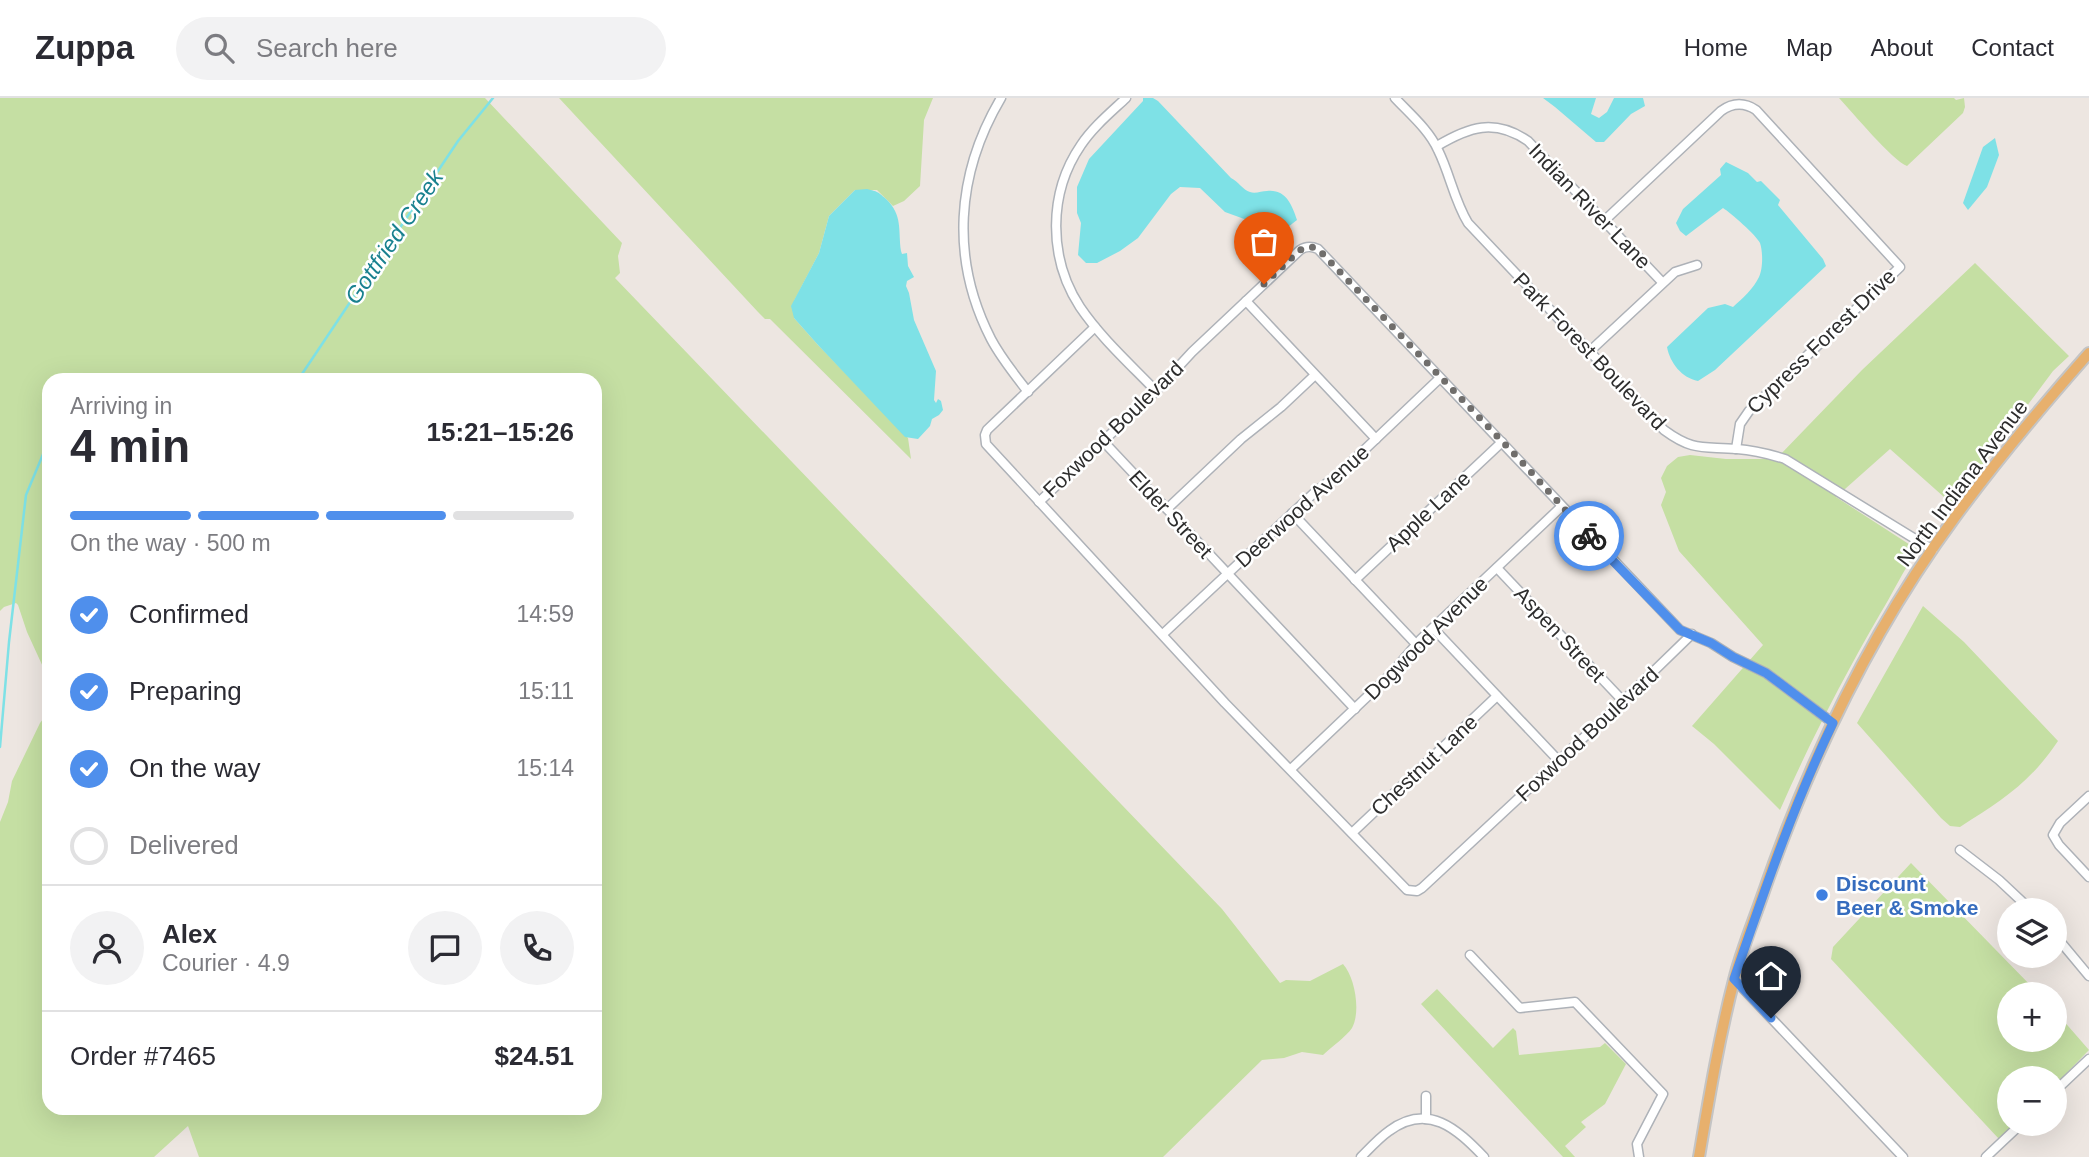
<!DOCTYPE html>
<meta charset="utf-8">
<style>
:root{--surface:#fff;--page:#f2f2f3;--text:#2b2b33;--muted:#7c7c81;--line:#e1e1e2;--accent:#4f8fec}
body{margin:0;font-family:Arial,sans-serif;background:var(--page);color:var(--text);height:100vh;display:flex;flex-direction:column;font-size:26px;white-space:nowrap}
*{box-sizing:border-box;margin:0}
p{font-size:23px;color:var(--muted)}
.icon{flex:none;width:38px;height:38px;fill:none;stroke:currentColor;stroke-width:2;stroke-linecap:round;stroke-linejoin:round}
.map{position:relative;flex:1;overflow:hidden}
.side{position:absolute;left:42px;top:275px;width:560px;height:742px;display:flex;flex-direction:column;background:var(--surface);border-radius:21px;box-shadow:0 7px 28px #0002}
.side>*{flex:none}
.controls{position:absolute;left:1997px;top:800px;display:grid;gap:14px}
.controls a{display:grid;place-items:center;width:70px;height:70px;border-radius:50%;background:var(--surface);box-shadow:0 7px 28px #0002;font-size:35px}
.pin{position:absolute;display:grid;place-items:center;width:60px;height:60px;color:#fff;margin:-72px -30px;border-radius:50% 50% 50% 0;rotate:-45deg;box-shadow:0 0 7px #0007}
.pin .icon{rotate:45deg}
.courier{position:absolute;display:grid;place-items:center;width:70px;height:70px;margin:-35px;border:5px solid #4f8fec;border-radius:50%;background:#fff;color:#222;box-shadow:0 2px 9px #0007}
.headline em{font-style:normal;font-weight:700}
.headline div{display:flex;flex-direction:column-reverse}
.headline{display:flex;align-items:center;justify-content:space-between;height:119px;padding:0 28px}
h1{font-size:46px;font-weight:700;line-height:52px}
.bar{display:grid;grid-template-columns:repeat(4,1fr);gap:10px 7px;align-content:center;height:84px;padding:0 28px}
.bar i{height:9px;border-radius:5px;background:var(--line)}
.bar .active{background:var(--accent)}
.bar p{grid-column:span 4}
.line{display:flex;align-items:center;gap:18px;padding:0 28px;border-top:2px solid var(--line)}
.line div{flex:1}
.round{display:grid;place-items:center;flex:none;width:74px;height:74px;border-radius:37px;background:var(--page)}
ol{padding:0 28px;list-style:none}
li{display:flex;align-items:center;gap:21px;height:77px}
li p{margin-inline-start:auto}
li .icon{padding:7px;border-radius:50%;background:var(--accent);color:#fff;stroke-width:4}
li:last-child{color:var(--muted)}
li i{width:38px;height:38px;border:4px solid var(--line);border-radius:50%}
header{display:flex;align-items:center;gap:42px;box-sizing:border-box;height:98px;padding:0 35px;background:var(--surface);border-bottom:2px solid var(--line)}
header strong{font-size:33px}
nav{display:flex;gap:38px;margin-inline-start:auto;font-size:24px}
.search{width:490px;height:63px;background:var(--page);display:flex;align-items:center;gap:18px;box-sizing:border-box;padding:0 24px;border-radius:38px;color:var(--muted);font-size:26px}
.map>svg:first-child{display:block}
.green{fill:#c5dfa3}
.water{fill:#7ee1e6}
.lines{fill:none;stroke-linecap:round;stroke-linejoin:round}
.stream{stroke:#7ee1e6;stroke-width:2.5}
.minor-casing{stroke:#aeb2b8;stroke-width:11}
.major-casing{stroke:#c4c4c4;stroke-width:14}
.minor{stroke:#fff;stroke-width:8}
.major{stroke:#e7b06d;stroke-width:10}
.done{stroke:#706e6c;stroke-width:7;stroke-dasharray:0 12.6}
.route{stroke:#4f8fec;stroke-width:9}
.shop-dot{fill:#3f7fe0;stroke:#fff;stroke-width:2.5}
.labels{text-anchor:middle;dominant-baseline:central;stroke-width:5;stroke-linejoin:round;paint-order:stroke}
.street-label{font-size:21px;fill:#2d2d2d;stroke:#fff}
.shop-label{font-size:21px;font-weight:bold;fill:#366cbe;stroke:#fff;text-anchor:start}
.water-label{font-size:23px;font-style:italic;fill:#19818f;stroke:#fff}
</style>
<header>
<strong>Zuppa</strong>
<div class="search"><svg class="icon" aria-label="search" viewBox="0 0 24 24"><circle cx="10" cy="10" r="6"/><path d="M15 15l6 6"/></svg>Search here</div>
<nav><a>Home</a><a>Map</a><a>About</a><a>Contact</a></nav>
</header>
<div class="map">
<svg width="2089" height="1059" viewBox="0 0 2089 1059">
<rect width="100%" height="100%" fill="#ede6e1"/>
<g class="green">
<path d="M0,0h485l137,145 -4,13 2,17 -5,5 607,631 58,74 6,-3 24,1 33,-17c12,13 18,48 9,64 -5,8 -22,20 -29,27l-21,-3 -18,6 -22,2 -99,97h-964l-11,-31 -34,31h-154v-335l8,-20 4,-21 28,-58 9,-12v397h546v-728h-546v300l-22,-48 -9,-27 -2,-2 -12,4 -4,4z"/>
<path d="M559,0h374l-9,22 -4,66 -16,15 -11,5 -16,-16h-22l-26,26 -10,37 -25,48v17l24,27 90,93 3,21 -141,-140h-5l-7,-7z"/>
<path d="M1839,0h115l2,2 8,-2 1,9 -2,6 -56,53c-14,-5 -55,-54 -68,-68z"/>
<path d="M1975,165l94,93 -16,15 -100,134 -63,-56 -54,48 82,53c-15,20 -25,43 -38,64 -37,64 -70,128 -100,196l-66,-66 -22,-18 71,-81 -84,-94 -18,-46 5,-13 -5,-14 6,-12 11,-9 12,-2 36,4h50l86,-89z"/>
<path d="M1923,508l41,36 94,99c-29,43 -56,59 -98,86l-10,-1 -9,-8 -84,-95z"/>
<path d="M1911,765l128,131h-30v46h45l1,-29 34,39 -34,35 -1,-7h-45v46h7l-17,15 -168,-180 2,-12z"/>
<path d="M1437,891l56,59 20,-20 3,3 3,24 81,-8 5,-4 21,21 -21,40 -24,18 5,5 -21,19 10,11h-12l-142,-153z"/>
</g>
<g class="water">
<path d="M1143,0h10l5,3 73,77c7,3 12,12 19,14 5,2 12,-1 17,-1 19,-2 25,14 30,29l-18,14 -12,-2 -20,-12 -22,-8 -25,-24 -20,-1 -9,7 -33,44 -18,13 -23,12h-11l-8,-8 3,-32 -4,-10v-26l12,-28 54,-58z"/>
<path d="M1543,0h53l-5,16 8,4 8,-6 7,-14h29l2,8 -14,8 -27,28h-8l-41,-35z"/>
<path d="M1995,40l4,17 -12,32 -19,23 -5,-7 20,-56z"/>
<path d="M1726,64l22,11 9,9 4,-1 19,19 -2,5 45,54 3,7 -111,104 -17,11c-16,-3 -28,-18 -31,-34l41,-39 17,-4 8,3c9,-8 21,-19 26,-30 4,-8 4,-25 1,-34 -4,-8 -29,-30 -37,-35l-37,28 -6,-5 -4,-8 7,-14 38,-34 -1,-6z"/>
<path d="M867,91c11,3 10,2 19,10 17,16 12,31 15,52l1,3 5,-1 1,13 6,11 -7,4 -1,5 3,7 5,27 22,51 -2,29 2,3 2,-4 3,2 2,9 -4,5 -7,4 -2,7 -12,13 -13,-2 -87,-92 -24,-27 -3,-12 28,-53 10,-37 26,-26z"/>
</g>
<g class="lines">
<g class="stream">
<path d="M298,282l160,-239 35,-43"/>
<path d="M0,649l9,-105 17,-147 23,-55"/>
</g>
<defs>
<g id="minor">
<path d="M1001,0c-45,76 -51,161 -10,241 10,19 24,36 37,53"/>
<path d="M1126,0c-16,15 -33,29 -45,47 -33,48 -33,113 -1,162 21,31 50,57 76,84"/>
<path d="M1395,0c15,16 34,32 43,52 12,24 16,50 30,73l196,207c30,22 39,16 73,19 16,1 32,5 48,10l148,91"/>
<path d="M1437,48c32,-19 57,-28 91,-5l134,141"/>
<path d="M1604,123l117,-110c11,-8 23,-9 35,-1l144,157 -151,144 -9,13 -4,25"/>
<path d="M1246,203l130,138"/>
<path d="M1095,229l-108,103 -2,5 1,9 239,259 182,187 10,1 5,-3 201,-187 69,-67"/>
<path d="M1590,253l85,-79 22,-7"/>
<path d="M1103,343l252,268"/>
<path d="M1039,404l117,-111 36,-39 108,-102c6,-4 11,-4 18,-1l362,381 31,13 22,14 33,16 67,50"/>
<path d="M1167,411l74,-70 40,-32 34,-32"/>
<path d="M1292,415l124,131"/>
<path d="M1497,470l126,133"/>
<path d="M1355,482l147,-138"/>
<path d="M1433,530l125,132"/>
<path d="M1163,536l151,-141 27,-21 99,-94"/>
<path d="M1291,671l99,-94 30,-35 141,-133"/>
<path d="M2089,698l-29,27 -7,12 6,10 30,32"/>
<path d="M1352,735l145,-137"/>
<path d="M1960,752l39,30 32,30"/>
<path d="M2054,836l35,42"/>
<path d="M1470,857l50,53 55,-6 88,92 -26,50 2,13"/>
<path d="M1734,881l169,178"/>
<path d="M2054,994l35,-33"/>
<path d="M1426,998v23"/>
<path d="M1361,1059c9,-9 18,-19 28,-26 39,-29 68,-2 95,26"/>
<path d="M1986,1059l35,-33"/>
</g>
<path id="major" d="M1699,1059c10,-59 20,-119 35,-177 7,-29 19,-57 29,-86 46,-133 108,-263 192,-377 42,-57 87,-111 134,-164"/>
</defs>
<use href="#minor" class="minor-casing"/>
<use href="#major" class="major-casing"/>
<use href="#minor" class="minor"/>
<use href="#major" class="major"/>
</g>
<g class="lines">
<path class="done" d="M1264,186l36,-34 9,-4 9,3 202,211 69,76"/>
<path class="route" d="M1589,438l91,94 31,13 22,14 33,16 67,50c-40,83 -69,169 -99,256l37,39"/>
</g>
<circle class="shop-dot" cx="1822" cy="797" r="7"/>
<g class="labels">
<g class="street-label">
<text transform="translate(1590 108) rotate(46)">Indian River Lane</text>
<text transform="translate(1821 243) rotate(-44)">Cypress Forest Drive</text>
<text transform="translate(1590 253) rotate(46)">Park Forest Boulevard</text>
<text transform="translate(1113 331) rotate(-44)">Foxwood Boulevard</text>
<text transform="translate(1962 385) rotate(-53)">North Indiana Avenue</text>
<text transform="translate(1302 408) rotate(-42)">Deerwood Avenue</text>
<text transform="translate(1428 413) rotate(-43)">Apple Lane</text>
<text transform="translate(1171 416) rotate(47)">Elder Street</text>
<text transform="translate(1560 536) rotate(47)">Aspen Street</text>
<text transform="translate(1426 540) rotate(-45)">Dogwood Avenue</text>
<text transform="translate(1587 636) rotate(-43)">Foxwood Boulevard</text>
<text transform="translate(1424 667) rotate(-43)">Chestnut Lane</text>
</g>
<g class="shop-label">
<text x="1836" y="785">Discount<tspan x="1836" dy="24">Beer &amp; Smoke</tspan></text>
</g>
<g class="water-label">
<text transform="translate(394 139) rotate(-56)">Gottfried Creek</text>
</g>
</g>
</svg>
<div class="controls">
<a><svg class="icon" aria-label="layers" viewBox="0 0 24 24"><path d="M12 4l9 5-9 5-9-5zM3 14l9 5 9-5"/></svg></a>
<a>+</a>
<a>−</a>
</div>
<div class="pin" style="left:1264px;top:186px;background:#ea580c"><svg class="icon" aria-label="bag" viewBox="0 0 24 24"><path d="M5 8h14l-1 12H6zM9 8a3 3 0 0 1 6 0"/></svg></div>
<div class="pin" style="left:1771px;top:920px;background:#1f2937"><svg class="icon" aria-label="home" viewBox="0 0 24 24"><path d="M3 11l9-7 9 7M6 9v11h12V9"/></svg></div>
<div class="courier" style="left:1589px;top:438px"><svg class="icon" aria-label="bike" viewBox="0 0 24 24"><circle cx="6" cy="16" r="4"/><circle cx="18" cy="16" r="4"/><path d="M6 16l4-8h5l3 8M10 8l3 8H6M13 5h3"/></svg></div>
<section class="side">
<div class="headline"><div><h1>4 min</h1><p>Arriving in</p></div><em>15:21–15:26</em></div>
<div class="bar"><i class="active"></i><i class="active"></i><i class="active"></i><i></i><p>On the way · 500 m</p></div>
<ol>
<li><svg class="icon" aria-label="check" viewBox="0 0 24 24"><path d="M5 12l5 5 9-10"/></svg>Confirmed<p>14:59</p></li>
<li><svg class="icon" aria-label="check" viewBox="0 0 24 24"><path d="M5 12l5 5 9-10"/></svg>Preparing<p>15:11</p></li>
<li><svg class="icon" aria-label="check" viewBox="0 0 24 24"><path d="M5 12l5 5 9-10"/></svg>On the way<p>15:14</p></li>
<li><i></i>Delivered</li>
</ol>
<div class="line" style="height:126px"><a class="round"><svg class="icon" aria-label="person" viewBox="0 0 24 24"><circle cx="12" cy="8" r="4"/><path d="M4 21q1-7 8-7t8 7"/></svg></a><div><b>Alex</b><p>Courier · 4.9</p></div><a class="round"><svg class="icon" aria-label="chat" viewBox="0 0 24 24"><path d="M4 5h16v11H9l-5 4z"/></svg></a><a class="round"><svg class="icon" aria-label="phone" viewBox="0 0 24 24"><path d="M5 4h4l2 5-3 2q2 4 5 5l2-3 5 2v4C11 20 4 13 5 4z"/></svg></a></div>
<div class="line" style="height:91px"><div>Order #7465</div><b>$24.51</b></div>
</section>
</div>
